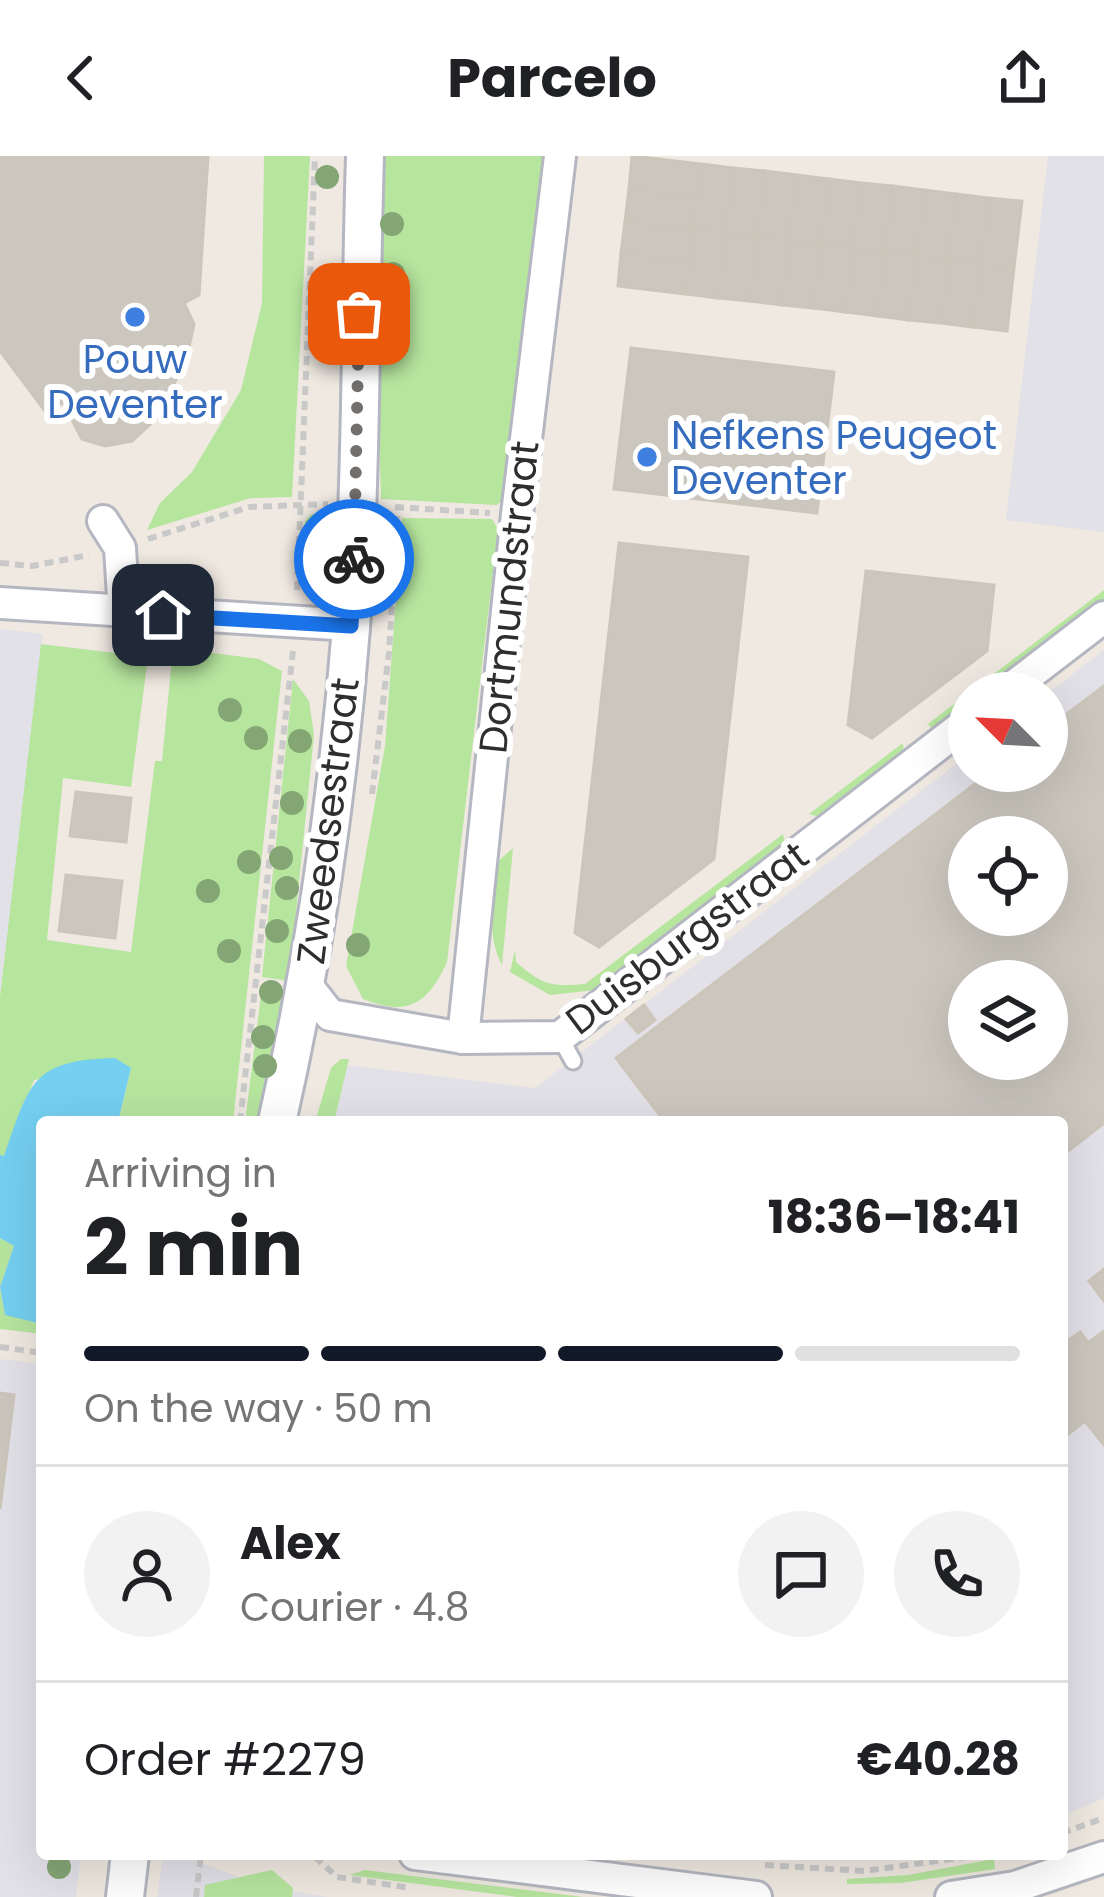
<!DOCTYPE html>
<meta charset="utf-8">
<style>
:root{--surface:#fff;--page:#f2f2f2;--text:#202124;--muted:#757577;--line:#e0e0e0;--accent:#111827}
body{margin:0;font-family:Poppins,sans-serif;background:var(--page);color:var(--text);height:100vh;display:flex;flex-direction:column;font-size:45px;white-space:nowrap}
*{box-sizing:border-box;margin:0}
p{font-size:39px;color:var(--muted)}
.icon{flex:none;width:66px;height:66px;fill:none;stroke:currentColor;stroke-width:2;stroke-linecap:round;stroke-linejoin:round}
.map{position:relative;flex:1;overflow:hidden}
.side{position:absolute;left:36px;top:960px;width:1032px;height:744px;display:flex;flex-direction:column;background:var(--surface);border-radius:12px;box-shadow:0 12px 48px #0002}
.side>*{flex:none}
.needle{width:78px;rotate:294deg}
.controls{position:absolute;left:948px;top:516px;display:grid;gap:24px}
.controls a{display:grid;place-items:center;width:120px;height:120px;border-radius:50%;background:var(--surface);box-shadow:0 12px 48px #0002;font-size:60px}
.pin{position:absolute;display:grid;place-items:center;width:102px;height:102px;color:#fff;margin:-51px;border-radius:24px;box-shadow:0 6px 18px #0006}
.courier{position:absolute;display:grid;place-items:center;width:120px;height:120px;margin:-60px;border:9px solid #1a73e8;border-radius:50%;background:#fff;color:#222;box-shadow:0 3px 15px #0007}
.overview em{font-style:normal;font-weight:700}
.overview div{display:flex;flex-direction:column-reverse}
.overview{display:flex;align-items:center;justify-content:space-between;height:204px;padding:0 48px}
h1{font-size:78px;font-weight:700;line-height:90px}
.bar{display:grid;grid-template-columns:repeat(4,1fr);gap:18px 12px;align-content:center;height:144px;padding:0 48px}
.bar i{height:15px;border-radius:9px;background:var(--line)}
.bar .on{background:var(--accent)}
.bar p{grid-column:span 4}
.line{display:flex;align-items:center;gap:30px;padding:0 48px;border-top:3px solid var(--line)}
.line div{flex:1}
.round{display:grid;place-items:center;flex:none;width:126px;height:126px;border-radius:63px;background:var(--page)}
header{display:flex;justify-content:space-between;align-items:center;height:156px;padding:0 48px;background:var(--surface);font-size:54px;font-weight:700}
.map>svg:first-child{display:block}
.industrial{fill:#e3e1e8;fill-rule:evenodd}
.green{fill:#b6e59e}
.water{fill:#75cff0}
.building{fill:#cbc7bf;stroke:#cbc5ba;stroke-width:3;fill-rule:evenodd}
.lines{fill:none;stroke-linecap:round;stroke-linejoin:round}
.service-casing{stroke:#b4b7c1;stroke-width:21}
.minor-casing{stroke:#b4b7c1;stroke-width:36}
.tertiary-casing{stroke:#b4b7c1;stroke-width:42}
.path{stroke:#c9c9c9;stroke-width:6;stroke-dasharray:9 6;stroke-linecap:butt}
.service{stroke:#fff;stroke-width:15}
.minor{stroke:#fff;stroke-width:30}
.tertiary{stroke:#fff;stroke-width:36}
.tree{fill:#84a574}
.done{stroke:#726f6d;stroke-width:12;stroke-dasharray:0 21.6}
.route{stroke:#1a73e8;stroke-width:15}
.shop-dot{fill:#3f7fe0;stroke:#fff;stroke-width:4.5}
.labels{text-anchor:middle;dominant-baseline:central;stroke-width:12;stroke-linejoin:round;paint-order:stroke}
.shop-label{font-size:39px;fill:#366cbe;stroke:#fff}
.street-label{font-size:39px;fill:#2e2e2e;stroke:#fff}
</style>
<header><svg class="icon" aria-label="back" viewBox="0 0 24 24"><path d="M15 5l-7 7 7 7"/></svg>Parcelo<svg class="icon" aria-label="share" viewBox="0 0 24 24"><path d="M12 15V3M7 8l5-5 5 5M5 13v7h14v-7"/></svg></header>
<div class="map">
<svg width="1104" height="1741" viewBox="0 0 1104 1741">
<rect width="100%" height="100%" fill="#efe9e1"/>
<g class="industrial">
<path d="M1048,0h56v376l-98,-12z"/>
<path d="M0,473l43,5 -43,363z"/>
<path d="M1104,494v1148l-42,18v-694h-728l13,-57 188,23 434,-334v17h78v-77zM969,681h78v78h-78zM969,825h78v78h-78z"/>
<path d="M0,1203l42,5v490h39l-5,43h-76z"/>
<path d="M163,1698h15l88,33 62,10h-171z"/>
</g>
<g class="green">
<path d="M264,0h46l-18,341 -41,1 -104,32 13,-27 32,-31 49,-82 21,-87z"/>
<path d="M380,0h163l-39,342 -7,7 -116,-6 -6,-241z"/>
<path d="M332,357l-6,28 -23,30 2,-50 7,-7z"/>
<path d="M402,362l90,1 6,10 -51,433c-19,42 -39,55 -84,37l-17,-33 39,-220z"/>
<path d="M1104,434v11l-119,92h-16v12l-30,23 -9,-1 -2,-3z"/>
<path d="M41,488l107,13 -17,130 -68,-9 -16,162 84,12 24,-191h7l11,-113 86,11 23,12 -49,451h-115l13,-54 -97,12 -30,77 -4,-2v-158z"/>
<path d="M293,523l16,22 5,34 -25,246 -27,-4z"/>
<path d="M903,587l1,13 -84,61 -11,-3z"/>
<path d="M783,678l2,10 -190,146 -45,5 -40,-23 5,-22 1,12c27,23 34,25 69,22z"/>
<path d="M513,692l-11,117c-17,-33 -8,-67 -5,-103z"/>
<path d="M262,831l26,5 -26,130h-17z"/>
<path d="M341,903h8l-15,63h-19l16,-54z"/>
<path d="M0,1082l14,8 -14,41 5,27 37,10v10l-42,-5z"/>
<path d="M994,1703l1,10 -94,14 -54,1v-5l61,-4z"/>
<path d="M272,1714l21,18 -1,9h-88l1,-12z"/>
<path d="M365,1714l218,27h-66l-168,-22z"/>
</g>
<path class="water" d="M115,902l16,10 -13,54h-76v202l-37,-9 -5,-28 14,-41 -14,-8v-83l4,1c26,-73 27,-96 111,-98z"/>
<g class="building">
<path d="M0,0h208l-9,139 -15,8 10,21 -6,28 -27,62 -29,27 -27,5 -23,-7 -19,-36 -18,8 -45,-60z"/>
<path d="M632,0l69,8 -4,33 -68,-8z"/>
<path d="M701,8l32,4 -8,65 -32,-4z"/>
<path d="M733,12l32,3 -8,66 -32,-4z"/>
<path d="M765,15l32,4 -8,66 -32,-4z"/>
<path d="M797,19l32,4 -8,65 -32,-3z"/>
<path d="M829,23l32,4 -8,65 -32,-4z"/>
<path d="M861,27l32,3 -8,66 -32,-4z"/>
<path d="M893,30l31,4 -7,65 -32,-3z"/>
<path d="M629,33l68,8 -4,32 -68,-7z"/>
<path d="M924,34l32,4 -7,65 -32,-4z"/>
<path d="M956,38l32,4 -7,65 -32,-4z"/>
<path d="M988,42l34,3 -8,66 -33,-4z"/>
<path d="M625,66l68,7 -4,32 -68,-8z"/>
<path d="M693,73l32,4 -7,65 -32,-4z"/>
<path d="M725,77l32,4 -7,64 -32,-3z"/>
<path d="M757,81l32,4 -7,64 -32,-4z"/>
<path d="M789,85l32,3 -7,64 -32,-3z"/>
<path d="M821,88l32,4 -7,64 -32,-4z"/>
<path d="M853,92l32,4 -7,64 -32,-4z"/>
<path d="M885,96l32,3 -8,65 -31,-4z"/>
<path d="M621,97l68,8 -3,33 -68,-8z"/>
<path d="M917,99l32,4 -8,64 -32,-3z"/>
<path d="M949,103l32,4 -8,64 -32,-4z"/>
<path d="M981,107l33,4 -7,64 -34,-4z"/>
<path d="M631,192l203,24 -17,141 -203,-24z"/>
<path d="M619,387l129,14 -34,302 -115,88 -24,-14z"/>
<path d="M866,415l128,14 -7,66 -115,87 -24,-13z"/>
<path d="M1104,530v437l-42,33v-34h-397l-49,-64 376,-287h55v-42zM969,681h78v78h-78zM969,825h78v78h-78z"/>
<path d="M76,636l55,6 -5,44 -56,-6z"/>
<path d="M66,719l56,6 -7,57 -56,-7z"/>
<path d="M644,849l11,15 -17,13 -12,-14z"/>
<path d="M1104,1113v32l-15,-20z"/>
<path d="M1104,1175v114l-19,-24 -23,18v-74l7,-6 -7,-1v-13l18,-13 8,11z"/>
<path d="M0,1237l14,2 -14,114z"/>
</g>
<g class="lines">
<defs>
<path id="service" d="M560,881l13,24"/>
<g id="minor">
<path d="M103,365l17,27 4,65"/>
<path d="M0,447l351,22"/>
<path d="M1005,537l99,-76"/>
<path d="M308,831l22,28 133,23 97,-1 409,-316"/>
<path d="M463,882l54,-524 43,-358"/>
<path d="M415,1698l341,43"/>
<path d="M951,1741l64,-10 89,-30"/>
</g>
<g id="tertiary">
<path d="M277,966c37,-163 61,-327 74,-494 11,-156 9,-315 14,-472"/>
<path d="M125,1741l5,-43"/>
</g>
</defs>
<use href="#service" class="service-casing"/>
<use href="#minor" class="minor-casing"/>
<use href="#tertiary" class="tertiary-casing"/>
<g class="path">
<path d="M395,351l95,6"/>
<path d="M148,383l101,-32 79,-3"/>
<path d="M0,407l32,3 57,-11"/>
<path d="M297,434l18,-434"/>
<path d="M372,638l17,-142 9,-145"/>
<path d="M240,966l53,-471"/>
<path d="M0,1191l42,6"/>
<path d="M1062,1677l42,-15"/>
<path d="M315,1701l22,20 74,11"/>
<path d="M765,1709l99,6 124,-17"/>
<path d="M196,1741l5,-43"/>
</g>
<use href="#service" class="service"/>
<use href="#minor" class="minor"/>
<use href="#tertiary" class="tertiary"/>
</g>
<g class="tree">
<circle cx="327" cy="21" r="12"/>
<circle cx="392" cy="68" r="12"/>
<circle cx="393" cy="118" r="12"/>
<circle cx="230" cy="554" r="12"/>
<circle cx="256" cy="582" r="12"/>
<circle cx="300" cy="585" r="12"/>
<circle cx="292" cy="647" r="12"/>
<circle cx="281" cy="702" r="12"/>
<circle cx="249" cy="706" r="12"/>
<circle cx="287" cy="732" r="12"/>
<circle cx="208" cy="735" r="12"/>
<circle cx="277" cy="775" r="12"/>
<circle cx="358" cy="789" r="12"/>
<circle cx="229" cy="795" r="12"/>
<circle cx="271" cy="836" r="12"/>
<circle cx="263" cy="881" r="12"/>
<circle cx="265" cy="910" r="12"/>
<circle cx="59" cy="1711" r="12"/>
</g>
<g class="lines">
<path class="done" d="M354,403l5,-245"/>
<path class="route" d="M163,459l188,11 3,-67"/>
</g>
<g class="shop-dot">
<circle cx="135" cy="161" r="12"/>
<circle cx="647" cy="301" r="12"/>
</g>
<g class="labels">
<g class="shop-label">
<text x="135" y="203">Pouw<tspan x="135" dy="45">Deventer</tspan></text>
<text x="671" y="279" text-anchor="start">Nefkens Peugeot<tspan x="671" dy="45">Deventer</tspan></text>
</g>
<g class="street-label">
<text transform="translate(509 441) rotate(-84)">Dortmundstraat</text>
<text transform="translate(328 665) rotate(-83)">Zweedsestraat</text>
<text transform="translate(687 782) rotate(-37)">Duisburgstraat</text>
</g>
</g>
</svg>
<div class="controls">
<a><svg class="needle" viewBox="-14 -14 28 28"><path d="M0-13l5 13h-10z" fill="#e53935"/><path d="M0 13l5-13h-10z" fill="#757577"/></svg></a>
<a><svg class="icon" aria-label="locate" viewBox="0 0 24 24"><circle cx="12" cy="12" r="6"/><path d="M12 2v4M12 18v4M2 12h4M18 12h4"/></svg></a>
<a><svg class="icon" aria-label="layers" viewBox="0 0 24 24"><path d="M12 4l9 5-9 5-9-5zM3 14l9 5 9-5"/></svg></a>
</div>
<div class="pin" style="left:359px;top:158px;background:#ea580c"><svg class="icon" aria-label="bag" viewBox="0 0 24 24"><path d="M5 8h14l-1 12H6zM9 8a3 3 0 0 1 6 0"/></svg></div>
<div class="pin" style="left:163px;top:459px;background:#1f2937"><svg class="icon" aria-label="home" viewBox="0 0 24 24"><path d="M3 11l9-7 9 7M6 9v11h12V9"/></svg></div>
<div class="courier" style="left:354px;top:403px"><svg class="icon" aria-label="bike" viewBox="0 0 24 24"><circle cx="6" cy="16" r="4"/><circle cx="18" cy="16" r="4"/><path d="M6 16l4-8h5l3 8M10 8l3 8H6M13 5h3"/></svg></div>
<section class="side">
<div class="overview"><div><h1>2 min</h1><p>Arriving in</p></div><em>18:36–18:41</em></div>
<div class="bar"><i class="on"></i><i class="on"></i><i class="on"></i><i></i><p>On the way · 50 m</p></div>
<div class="line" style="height:216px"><a class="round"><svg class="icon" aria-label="person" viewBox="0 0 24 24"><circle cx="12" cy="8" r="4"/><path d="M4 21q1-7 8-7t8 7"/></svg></a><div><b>Alex</b><p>Courier · 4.8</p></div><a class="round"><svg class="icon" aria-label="chat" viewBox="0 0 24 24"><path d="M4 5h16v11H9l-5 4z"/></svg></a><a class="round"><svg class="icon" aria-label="phone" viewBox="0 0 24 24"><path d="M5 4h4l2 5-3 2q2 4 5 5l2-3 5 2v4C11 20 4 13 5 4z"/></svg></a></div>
<div class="line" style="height:156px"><div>Order #2279</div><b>€40.28</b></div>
</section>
</div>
